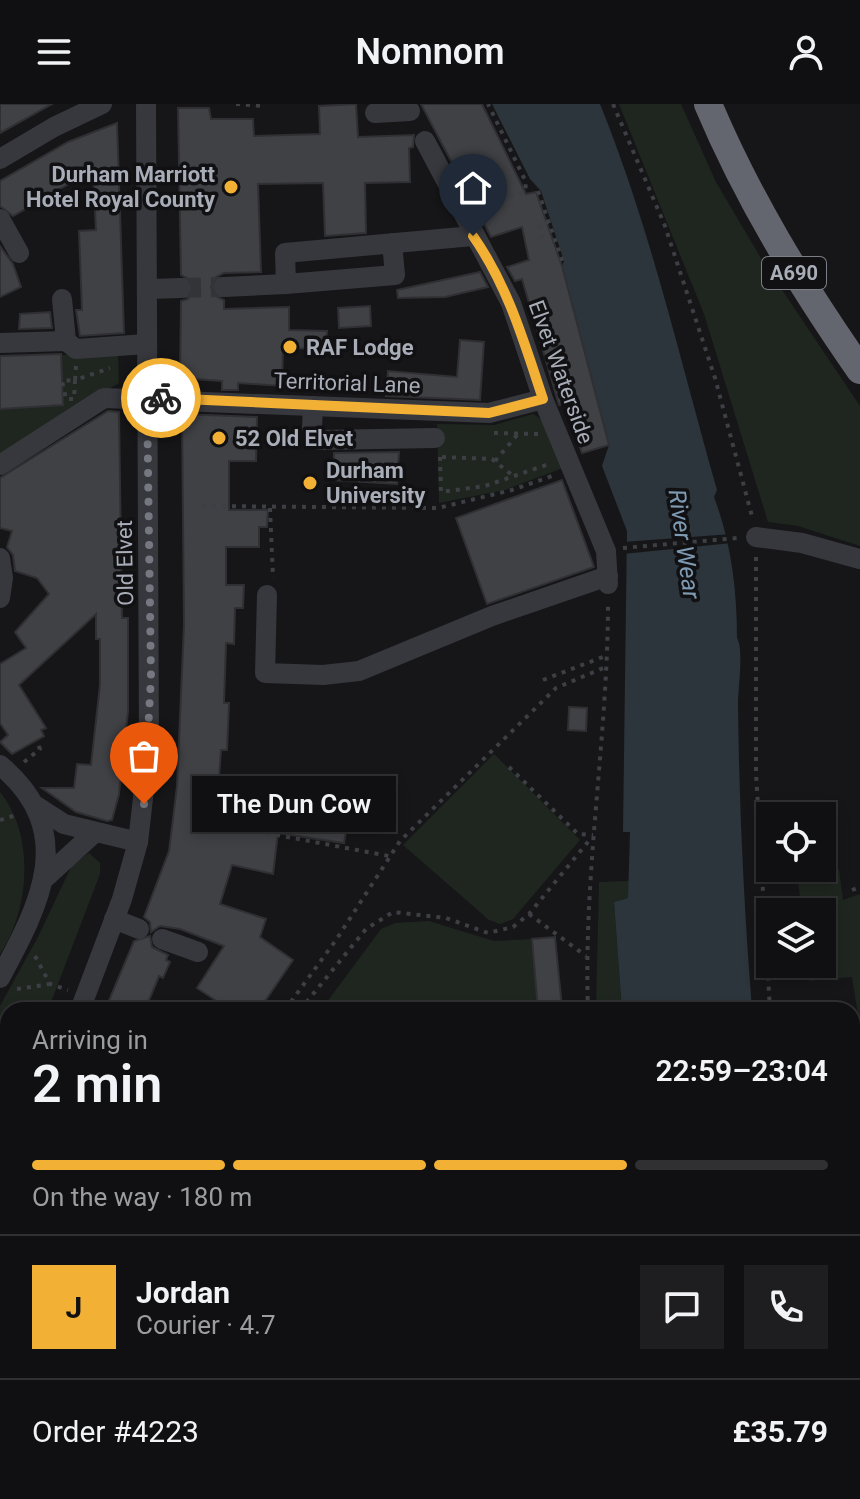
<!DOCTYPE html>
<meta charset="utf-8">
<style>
:root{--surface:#101012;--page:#1e1e20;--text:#f1f3f6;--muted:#9c9d9f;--line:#303032;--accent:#f2b134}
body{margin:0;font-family:Roboto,sans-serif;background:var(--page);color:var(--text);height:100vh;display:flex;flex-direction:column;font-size:30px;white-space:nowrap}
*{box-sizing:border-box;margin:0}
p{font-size:26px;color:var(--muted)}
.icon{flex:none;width:44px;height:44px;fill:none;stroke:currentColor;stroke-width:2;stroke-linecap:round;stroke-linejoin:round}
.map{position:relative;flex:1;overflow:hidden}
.details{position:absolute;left:0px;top:898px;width:860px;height:498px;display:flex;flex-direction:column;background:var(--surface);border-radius:24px 24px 0 0;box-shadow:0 4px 12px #0003,0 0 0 2px var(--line)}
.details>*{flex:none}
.buttons{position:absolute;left:756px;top:698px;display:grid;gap:16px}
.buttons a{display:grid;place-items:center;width:80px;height:80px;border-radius:0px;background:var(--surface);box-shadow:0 4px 12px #0003,0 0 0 2px var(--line);font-size:40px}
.pin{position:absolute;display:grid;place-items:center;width:68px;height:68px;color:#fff;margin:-82px -34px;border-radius:50% 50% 50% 0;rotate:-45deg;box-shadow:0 0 8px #0007}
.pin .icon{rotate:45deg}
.courier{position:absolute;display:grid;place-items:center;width:80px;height:80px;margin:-40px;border:6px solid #f2b134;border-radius:50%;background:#fff;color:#222;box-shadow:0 2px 10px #0007}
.bubble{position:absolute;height:56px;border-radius:0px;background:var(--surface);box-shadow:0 4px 12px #0003,0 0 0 2px var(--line);font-size:26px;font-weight:600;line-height:56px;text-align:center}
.head em{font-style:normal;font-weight:600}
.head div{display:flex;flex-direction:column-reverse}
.head{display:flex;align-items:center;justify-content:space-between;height:136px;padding:0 32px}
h1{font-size:52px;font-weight:600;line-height:60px}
.bar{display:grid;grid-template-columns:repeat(4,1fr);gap:12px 8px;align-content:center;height:96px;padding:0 32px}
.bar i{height:10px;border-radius:6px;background:var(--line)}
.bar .selected{background:var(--accent)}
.bar p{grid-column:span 4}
.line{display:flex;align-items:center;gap:20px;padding:0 32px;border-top:2px solid var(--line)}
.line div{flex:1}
.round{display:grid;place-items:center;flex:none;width:84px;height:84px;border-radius:0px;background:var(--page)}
header{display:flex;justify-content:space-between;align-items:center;height:104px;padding:0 32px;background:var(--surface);font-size:36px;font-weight:600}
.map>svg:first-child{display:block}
.green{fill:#1e261f}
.water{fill:#2c353c}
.pier{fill:#161618}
.building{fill:#404145;stroke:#303034;stroke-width:2}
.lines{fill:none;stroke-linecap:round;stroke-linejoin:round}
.minor-tunnel{stroke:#333438;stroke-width:20;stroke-dasharray:20 10;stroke-linecap:butt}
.path{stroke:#3d3f44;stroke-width:4;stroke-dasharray:4 6;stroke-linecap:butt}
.minor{stroke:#37383d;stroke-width:20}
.highway{stroke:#63666e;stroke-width:28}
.done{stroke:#757880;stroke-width:8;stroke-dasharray:0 14.4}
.route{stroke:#f2b134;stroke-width:10}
.poi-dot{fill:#f2b134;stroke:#111113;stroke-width:3}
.labels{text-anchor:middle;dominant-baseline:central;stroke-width:7;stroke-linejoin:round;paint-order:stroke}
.shield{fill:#111113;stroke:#7b7e86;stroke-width:2}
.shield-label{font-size:20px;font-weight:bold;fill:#a8adb8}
.poi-label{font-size:22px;font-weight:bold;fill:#a8adb8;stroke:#111113;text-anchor:start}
.street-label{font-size:22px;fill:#a8adb8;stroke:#111113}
.water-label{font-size:24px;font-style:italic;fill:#7f9bb3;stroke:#111113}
</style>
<header><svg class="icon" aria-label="menu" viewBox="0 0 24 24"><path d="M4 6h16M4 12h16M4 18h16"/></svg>Nomnom<svg class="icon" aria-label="person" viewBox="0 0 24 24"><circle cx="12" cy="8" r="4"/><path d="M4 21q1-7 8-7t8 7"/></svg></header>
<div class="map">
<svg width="860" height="1395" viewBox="0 0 860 1395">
<rect width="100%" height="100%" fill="#161618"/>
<g class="green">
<path d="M619,0h62l35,78 46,78 98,146v140l-62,-20 -30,-4 -64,-208z"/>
<path d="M118,250l1,29 -119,72v-46l63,-4 -2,-50z"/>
<path d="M533,310c17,8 27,37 30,54l-58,22 -66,13 -2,-79 57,1z"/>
<path d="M494,650l86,86 -67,79 -13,5 -11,-4 -86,-75z"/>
<path d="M0,688c35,43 30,117 0,162z"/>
<path d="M89,749l11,10v11l-52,136h-40v95l-7,-1 -1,-98 38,-69 34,-72z"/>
<path d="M839,765l4,31 17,-6v134l-8,-51 -42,4 -2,-17h14v-52h-20l-5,-38z"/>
<path d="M629,777l-1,17 -14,4 8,108h-26l3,-128z"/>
<path d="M429,817l65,20 38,-2 6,71h-217l60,-81 14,-6z"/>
<path d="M860,992v83h-8v-81z"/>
<path d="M852,1096h8l-3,206 -5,-67z"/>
<path d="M84,1388h531l1,7h-531z"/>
</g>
<g class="water">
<path d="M492,0h108c51,126 80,256 117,386l-3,7c17,45 23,92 23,141 7,11 1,50 1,66 1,102 6,204 14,306h-130l-8,-108 14,-4 2,-66h-7l4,-301 -25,-65 7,-21 -47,-179 2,-5 -23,-70 -11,-12z"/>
<path d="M672,1388h135l1,7h-135z"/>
</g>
<path class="pier" d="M732,430v9l-109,11v-12z"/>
<g class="building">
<path d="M0,0h52l-52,29z"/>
<path d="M356,0l2,33 56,-2 -1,12 -4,1 1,34 -45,1 1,50 -41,3 -2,-53 -65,1 3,88 -37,1 -8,4 -5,10 3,8 10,5v9l65,-2v23l38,1 -1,18 -43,-1 -1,38 -44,-3v7h-16v-9l-42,-3 1,-77 7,-2 6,-11 -2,-7 -11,-6 -3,-167h31l2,11h42l1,17 66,-2 -1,-28z"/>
<path d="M421,0h61l44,90 10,-2 26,74 47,179 -27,8 -18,-49 -5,1 -37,-126 -7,2 -8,-14 22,-7 -7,-33 -31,10z"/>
<path d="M117,19l7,210 -44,3 -4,-26h6l-3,-79 17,-1 -3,-60 -80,46 -13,-10v-25l68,-39z"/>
<path d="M0,142l13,18 8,23 -21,10z"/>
<path d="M480,168l8,15 -43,10 -47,1 -1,-8z"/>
<path d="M370,202l1,20 -32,2 -1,-20z"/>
<path d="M50,208l2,16 -33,1 1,-15z"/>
<path d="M460,236l24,2 -4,58 -94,-4 2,-25 69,6z"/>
<path d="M61,250l2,51 -63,4v-53z"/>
<path d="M108,307l11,1 3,206h6v93l-9,83 -7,26 -5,1 -31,-9 -34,-24h32l3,-24 14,1 9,-80v-46h-4v-25l-77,71 27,43 -5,2 3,6 -32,18 -12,-12 8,-7 -8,-12v-59l26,-16 -11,-16 34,-38 -12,-16 -22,-7 -2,-16 -6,-8 5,-16 -12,-3v-50z"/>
<path d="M182,310l75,3 -1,44h-27v49h39l-1,17h-8v20h-33v38h18l-1,23h-8l-1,36 -8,-1 -2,60h5l-2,47h-6l-3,40 31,3 -1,16 99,16 -3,18 -66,-10 -5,41 -41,-9 -12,39 46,15 -6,18 33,23 -34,50h-29l-33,-22 27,-42 -44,-17 -20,-3 -9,6 -1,-10 -6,-5 25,-66 8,-65 7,-161z"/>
<path d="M399,348l-2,32 -64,-4 1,-27z"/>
<path d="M562,376l32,87 -107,37 -31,-86z"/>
<path d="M569,603l18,1 -1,23 -18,-1z"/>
<path d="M150,832l2,11 16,8 -2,5 4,2 -7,16 -4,-2 -14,34h-40l29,-69z"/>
<path d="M555,833l7,71 -24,2 -6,-71z"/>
</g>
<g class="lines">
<path class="minor-tunnel" d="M181,184l43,-1"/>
<g class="path">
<path d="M236,0l27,2"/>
<path d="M613,0l52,122 50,152 38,142"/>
<path d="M538,87l25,72"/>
<path d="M481,102l44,-14 1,-10 -38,-78"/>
<path d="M542,135l-2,-15 9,-2"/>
<path d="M76,262l-1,14 35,-12"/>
<path d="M75,276l-1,19h-8l-4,-18z"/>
<path d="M494,329l44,1"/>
<path d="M440,353l1,35 44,-6 64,-22"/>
<path d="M442,353l50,2 20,16"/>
<path d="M495,357l23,-27"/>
<path d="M202,402l236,2 74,-18 43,-15"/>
<path d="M270,404l3,70"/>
<path d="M623,444l114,-10"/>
<path d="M756,453v216l14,237"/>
<path d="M543,576l65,-25"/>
<path d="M24,658l16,-13 -4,-8"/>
<path d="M509,663l69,67 15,1"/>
<path d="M231,713l11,10 19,5 128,24"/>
<path d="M0,716l16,-5"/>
<path d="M852,786l8,-3"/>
<path d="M529,810l57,42"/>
<path d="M35,852l15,28 18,6"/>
<path d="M17,885l33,-5"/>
<path d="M285,906l51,-70 64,-99 156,-153 52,-22"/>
<path d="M300,906l66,-81 27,-17 53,6 42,15 25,-6 16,-13 63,-77"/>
<path d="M588,906c-5,-137 20,-272 20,-409"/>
<path d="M852,1075h8"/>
<path d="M852,1373l8,-1"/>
<path d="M79,1388l1,7"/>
<path d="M623,1388v7"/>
<path d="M828,1388l1,7"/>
</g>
<g class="minor">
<path d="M375,9l35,-2"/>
<path d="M425,37l86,162 32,96 63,152 2,33"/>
<path d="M0,55l54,-32 48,-23"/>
<path d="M0,115l19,34"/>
<path d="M392,139l3,32 -109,9 -1,-31 188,-17"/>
<path d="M224,183l62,-3"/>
<path d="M149,185l32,-1"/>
<path d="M62,195l4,42 10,8 70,-5"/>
<path d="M0,239l66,-2"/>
<path d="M313,302l-1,22 7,12 116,-2"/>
<path d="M0,361l104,-67 385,15 54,-14"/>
<path d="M756,433l46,6 58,16"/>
<path d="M0,454l3,20 -3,20"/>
<path d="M267,491l-2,78 58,2 36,-4 133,-55 116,-40"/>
<path d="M0,661c79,66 40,139 0,213"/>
<path d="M36,702l28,18 74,18"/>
<path d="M46,773l47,-43"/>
<path d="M114,815l25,10"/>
<path d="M162,835l36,13"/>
<path d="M80,906l42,-111 16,-57 11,-96 -3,-642"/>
<path d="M0,1023l8,15"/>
<path d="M0,1109l8,-18"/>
<path d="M0,1137l8,16"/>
<path d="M42,1388v7"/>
<path d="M134,1388l7,7"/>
<path d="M233,1388l7,7"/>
</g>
<path class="highway" d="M708,0c40,95 93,181 152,266"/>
</g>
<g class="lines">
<path class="done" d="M144,700l7,-126 -4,-281 14,1"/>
<path class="route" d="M161,294l328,15 54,-14c-19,-57 -35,-113 -70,-163"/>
</g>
<g class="poi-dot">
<circle cx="231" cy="83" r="8"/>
<circle cx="290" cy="243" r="8"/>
<circle cx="219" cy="334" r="8"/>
<circle cx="310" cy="379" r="8"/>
</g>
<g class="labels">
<rect class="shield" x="762" y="153" width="64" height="32" rx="6"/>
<g class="shield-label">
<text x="794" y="169">A690</text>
</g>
<g class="poi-label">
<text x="215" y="70" text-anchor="end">Durham Marriott<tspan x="215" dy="25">Hotel Royal County</tspan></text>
<text x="306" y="243">RAF Lodge</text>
<text x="235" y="334">52 Old Elvet</text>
<text x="326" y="366">Durham<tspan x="326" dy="25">University</tspan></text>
</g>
<g class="street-label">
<text transform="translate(561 268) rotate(70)">Elvet Waterside</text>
<text transform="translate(347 279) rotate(2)">Territorial Lane</text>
<text transform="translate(125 459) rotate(-91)">Old Elvet</text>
</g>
<g class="water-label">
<text transform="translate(684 440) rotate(82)">River Wear</text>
</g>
</g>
</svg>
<div class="buttons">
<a><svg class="icon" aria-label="locate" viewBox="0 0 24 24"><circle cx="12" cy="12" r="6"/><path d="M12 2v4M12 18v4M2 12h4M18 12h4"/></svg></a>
<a><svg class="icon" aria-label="layers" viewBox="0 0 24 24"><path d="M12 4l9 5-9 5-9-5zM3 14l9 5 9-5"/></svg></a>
</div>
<div class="pin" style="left:144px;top:700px;background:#ea580c"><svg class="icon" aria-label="bag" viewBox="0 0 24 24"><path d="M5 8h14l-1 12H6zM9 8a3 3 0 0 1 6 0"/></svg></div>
<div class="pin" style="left:473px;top:132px;background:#1f2937"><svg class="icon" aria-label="home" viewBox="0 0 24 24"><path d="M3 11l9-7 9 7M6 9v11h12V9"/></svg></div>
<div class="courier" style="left:161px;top:294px"><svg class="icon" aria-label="bike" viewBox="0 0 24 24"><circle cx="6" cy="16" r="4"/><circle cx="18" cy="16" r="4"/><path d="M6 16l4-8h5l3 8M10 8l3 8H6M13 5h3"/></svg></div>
<div class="bubble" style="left:192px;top:672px;width:204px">The Dun Cow</div>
<section class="details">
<div class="head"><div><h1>2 min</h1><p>Arriving in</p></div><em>22:59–23:04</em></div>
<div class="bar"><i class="selected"></i><i class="selected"></i><i class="selected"></i><i></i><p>On the way · 180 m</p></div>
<div class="line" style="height:144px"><b class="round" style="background:var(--accent);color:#111">J</b><div><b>Jordan</b><p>Courier · 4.7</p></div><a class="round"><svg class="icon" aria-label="chat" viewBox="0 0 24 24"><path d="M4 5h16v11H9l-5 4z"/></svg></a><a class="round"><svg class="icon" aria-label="phone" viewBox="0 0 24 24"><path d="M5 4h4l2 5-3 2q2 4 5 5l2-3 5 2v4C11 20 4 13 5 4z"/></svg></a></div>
<div class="line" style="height:104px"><div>Order #4223</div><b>£35.79</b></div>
</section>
</div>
